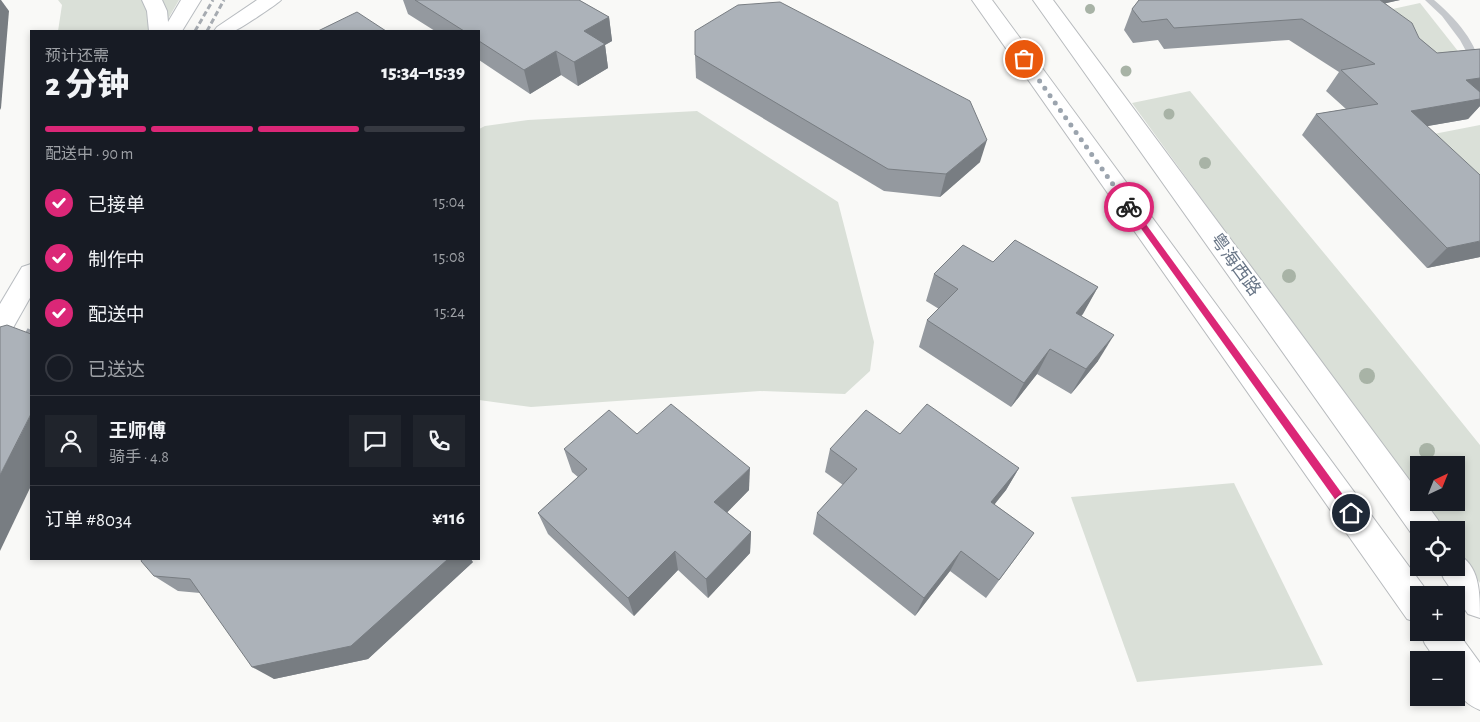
<!DOCTYPE html>
<html lang="zh">
<meta charset="utf-8">
<style>
:root{--surface:#171b24;--page:#20242c;--text:#f1f3f6;--muted:#9ea1a6;--line:#363941;--accent:#db2777}
body{margin:0;font-family:"Alegreya Sans","Noto Sans SC",sans-serif;background:var(--page);color:var(--text);height:100vh;display:flex;flex-direction:column;font-size:19px;white-space:nowrap}
*{box-sizing:border-box;margin:0}
p{font-size:16px;color:var(--muted)}
.icon{flex:none;width:28px;height:28px;fill:none;stroke:currentColor;stroke-width:2;stroke-linecap:round;stroke-linejoin:round}
.map{position:relative;flex:1;overflow:hidden}
.panel{position:absolute;left:30px;top:30px;width:450px;height:530px;display:flex;flex-direction:column;background:var(--surface);border-radius:0px;box-shadow:0 2px 8px #0003}
.panel>*{flex:none}
.needle{width:32px;rotate:43deg}
.tools{position:absolute;left:1410px;top:456px;display:grid;gap:10px}
.tools a{display:grid;place-items:center;width:55px;height:55px;border-radius:0px;background:var(--surface);box-shadow:0 2px 8px #0003;font-size:25px}
.pin{position:absolute;display:grid;place-items:center;width:42px;height:42px;color:#fff;margin:-21px;border:2px solid #fff;border-radius:50%;box-shadow:0 1px 5px #0007}
.courier{position:absolute;display:grid;place-items:center;width:50px;height:50px;margin:-25px;border:4px solid #db2777;border-radius:50%;background:#fff;color:#222;box-shadow:0 1px 6px #0007}
.overview em{font-style:normal;font-weight:800}
.overview div{display:flex;flex-direction:column-reverse}
.overview{display:flex;align-items:center;justify-content:space-between;height:85px;padding:0 15px}
h1{font-size:32px;font-weight:800;line-height:38px}
.bar{display:grid;grid-template-columns:repeat(4,1fr);gap:8px 5px;align-content:center;height:60px;padding:0 15px}
.bar i{height:6px;border-radius:4px;background:var(--line)}
.bar .active{background:var(--accent)}
.bar p{grid-column:span 4}
.line{display:flex;align-items:center;gap:12px;padding:0 15px;border-top:1px solid var(--line)}
.line div{flex:1}
.round{display:grid;place-items:center;flex:none;width:52px;height:52px;border-radius:0px;background:var(--page)}
ol{padding:0 15px;list-style:none}
li{display:flex;align-items:center;gap:15px;height:55px}
li p{margin-inline-start:auto}
li .icon{padding:5px;border-radius:50%;background:var(--accent);color:#fff;stroke-width:4}
li:last-child{color:var(--muted)}
li i{width:28px;height:28px;border:2px solid var(--line);border-radius:50%}
.map>svg:first-child{display:block}
.green{fill:#dae0d8}
.lines{fill:none;stroke-linecap:round;stroke-linejoin:round}
.primary-casing{stroke:#b8bcc0;stroke-width:2}
.highway-casing{stroke:#b8bbbe;stroke-width:2}
.lane{fill:#c5c8cc;fill-rule:evenodd}
.primary{fill:#fff;fill-rule:evenodd}
.highway{fill:#fff;fill-rule:evenodd}
.rail-far1{stroke:#a6abb1;stroke-width:3;stroke-dasharray:5.5 3;stroke-linecap:butt}
.rail{stroke:#a6abb1;stroke-width:4;stroke-dasharray:7 4;stroke-linecap:butt}
.tree{fill:#a8b3a6}
.wall{fill:#94999f}
.shaded-wall{fill:#787d82}
.building{fill:#acb2b9;stroke:#787d82}
.route{fill:#db2777}
.done{stroke:#9ba4ae;stroke-width:5;stroke-dasharray:0 9}
.labels{text-anchor:middle;dominant-baseline:central;stroke-width:5;stroke-linejoin:round;paint-order:stroke}
.street-label{font-size:18px;fill:#697687;stroke:#fff}
</style>
<div class="map">
<svg width="1480" height="722" viewBox="0 0 1480 722">
<rect width="100%" height="100%" fill="#f9f9f7"/>
<g class="green">
<path d="M58,0h121l-18,31h-103l4,-26z"/>
<path d="M1420,3l45,57 -41,5 -59,-50z"/>
<path d="M1190,91l177,214 113,140v138l-24,-33v-20h-14l-20,-27 34,-1v-37h-37v33l-287,-395z"/>
<path d="M697,111l141,91 36,140 -4,29 -25,23 -85,-3 -229,16 -52,-7v-271l6,-3 43,-6z"/>
<path d="M1480,125v80l-72,-66z"/>
<path d="M1234,483l89,182 -186,17 -66,-185z"/>
</g>
<g class="lines">
<defs>
<g id="primary">
<path d="M142,0h20l5,11 1,11 13,-22h20l-19,31h-33l-2,-20z"/>
<path d="M257,0h24c-2,3 -44,31 -47,31 -6,1 -13,0 -20,0l3,-4z"/>
<path d="M31,264v32l-22,39 -9,3v-34l22,-37z"/>
</g>
<g id="highway">
<path d="M972,0h20l438,595h-11v28l-12,-4z"/>
<path d="M1033,0h20l366,493v9h6l13,18 5,10h-24v12l-3,-2z"/>
<path d="M1456,553c24,12 24,39 24,65l-12,-4 -24,-35 -5,-11h17z"/>
<path d="M1456,630l24,33v47c-26,-11 -24,-25 -24,-50h-20l-11,-16 -5,-12h36z"/>
</g>
</defs>
<use href="#primary" class="primary-casing"/>
<use href="#highway" class="highway-casing"/>
<path class="lane" d="M1425,0h9c20,17 46,44 46,72l-3,-1 -17,-31 -18,-24z"/>
<use href="#primary" class="primary"/>
<use href="#highway" class="highway"/>
<g class="rail-far1">
<path d="M195,31l18,-31"/>
<path d="M207,31l17,-31"/>
</g>
<path class="rail" d="M21,345l10,-19"/>
</g>
<g class="tree">
<circle cx="1090" cy="9" r="5"/>
<circle cx="1126" cy="71" r="5.5"/>
<circle cx="1169" cy="114" r="5.5"/>
<circle cx="1205" cy="163" r="6"/>
<circle cx="1289" cy="276" r="7"/>
<circle cx="1367" cy="376" r="8"/>
<circle cx="1427" cy="451" r="8"/>
</g>
<g class="wall">
<path d="M403,0h176l30,17 3,24 -7,4 3,23 -30,18 -17,-11 -31,19 -51,-34v-29h-44l-27,-17z"/>
<path d="M1139,0h261l-15,3 34,35 18,15 43,-4v57l-12,13 -41,7 53,131 -53,11 -125,-133 14,-21 30,-5 -20,-18 13,-19 -50,-32 -125,9 -6,-9 -25,3 -9,-13 8,-21z"/>
<path d="M695,55l285,107 -40,35 -56,-6 -188,-113z"/>
<path d="M993,262l105,25 -17,29 17,45 -27,33 -34,-20 -26,33 -92,-60 8,-27 12,-11 -13,-8 8,-27z"/>
<path d="M637,434l112,56 -22,22 24,20 -1,21 -42,45 -30,-28 -44,46 -86,-82 -10,-21 40,-36 -6,-5 -8,-23z"/>
<path d="M900,434l119,34 -13,22 -12,14 40,29 -48,65 -36,-27 -35,45 -102,-82 4,-21 26,-28 -18,-13 5,-23z"/>
<path d="M473,562l-105,97 -94,20 -74,-86 -22,-2 -24,-15z"/>
</g>
<g class="shaded-wall">
<path d="M0,0h1l8,11 -8,97 -1,2z"/>
<path d="M1359,0h41l-48,11z"/>
<path d="M609,17l3,24 -7,4 3,23 -30,18 -4,-24 10,-31z"/>
<path d="M556,51l5,24 -31,19 -6,-24z"/>
<path d="M1480,78v18l-14,-16z"/>
<path d="M1480,99v7l-12,13 -74,13 17,-21z"/>
<path d="M987,140l-7,22 -40,35 6,-23z"/>
<path d="M1480,241v16l-53,11 20,-20z"/>
<path d="M1098,287l-15,27 -21,25 14,-26z"/>
<path d="M1114,335l-16,26 -27,33 15,-25z"/>
<path d="M1050,349l-13,25 -26,33 13,-24z"/>
<path d="M31,414v72l-31,65v-76z"/>
<path d="M750,468l-1,22 -33,34 -2,-22z"/>
<path d="M1019,468l-13,22 -27,34 12,-22z"/>
<path d="M751,532l-1,21 -42,45 -2,-19z"/>
<path d="M675,551l3,19 -44,46 -6,-18z"/>
<path d="M961,551l-11,20 -35,45 9,-18z"/>
<path d="M448,559h23l2,3 -105,97 -94,20 -22,-12z"/>
</g>
<g class="building">
<path d="M415,0h164l30,17 -25,14 21,13 -31,18 -18,-11 -32,19 -45,-29v-10h-15z"/>
<path d="M1139,0h241l32,23 7,15 18,15 43,-4v29l-14,2 14,12v7l-69,12 69,64v66l-33,7 -131,-134 62,-10 -37,-34 34,-6 -73,-45 -128,9 -7,-9 -25,3 -10,-13z"/>
<path d="M780,2l190,99 17,39 -41,34 -58,-5 -193,-114v-24l43,-26z"/>
<path d="M357,12l29,19h-68z"/>
<path d="M1015,240l83,47 -22,26 38,22 -28,34 -36,-20 -26,34 -97,-63 31,-31 -24,-15 29,-29 30,17z"/>
<path d="M7,325l24,9v80l-31,61v-148z"/>
<path d="M671,404l79,64 -36,34 37,30 -45,47 -31,-28 -47,47 -90,-85 49,-44 -23,-20 45,-39 28,24z"/>
<path d="M927,404l92,64 -28,34 43,31 -35,47 -38,-29 -37,47 -107,-85 40,-44 -27,-20 36,-39 34,24z"/>
<path d="M142,559h306l-97,87 -99,21 -62,-88 -36,-3 -13,-15z"/>
</g>
<path class="route" d="M1127,205h5l222,305v6h-7l-220,-307z"/>
<g class="lines">
<path class="done" d="M1024,59l105,148"/>
</g>
<g class="labels">
<g class="street-label">
<text transform="translate(1235 265) rotate(54)">粤海西路</text>
</g>
</g>
</svg>
<div class="tools">
<a><svg class="needle" viewBox="-14 -14 28 28"><path d="M0-13l5 13h-10z" fill="#e53935"/><path d="M0 13l5-13h-10z" fill="#9ea1a6"/></svg></a>
<a><svg class="icon" aria-label="locate" viewBox="0 0 24 24"><circle cx="12" cy="12" r="6"/><path d="M12 2v4M12 18v4M2 12h4M18 12h4"/></svg></a>
<a>+</a>
<a>−</a>
</div>
<div class="pin" style="left:1024px;top:59px;background:#ea580c"><svg class="icon" aria-label="bag" viewBox="0 0 24 24"><path d="M5 8h14l-1 12H6zM9 8a3 3 0 0 1 6 0"/></svg></div>
<div class="pin" style="left:1351px;top:513px;background:#1f2937"><svg class="icon" aria-label="home" viewBox="0 0 24 24"><path d="M3 11l9-7 9 7M6 9v11h12V9"/></svg></div>
<div class="courier" style="left:1129px;top:207px"><svg class="icon" aria-label="bike" viewBox="0 0 24 24"><circle cx="6" cy="16" r="4"/><circle cx="18" cy="16" r="4"/><path d="M6 16l4-8h5l3 8M10 8l3 8H6M13 5h3"/></svg></div>
<section class="panel">
<div class="overview"><div><h1>2 分钟</h1><p>预计还需</p></div><em>15:34–15:39</em></div>
<div class="bar"><i class="active"></i><i class="active"></i><i class="active"></i><i></i><p>配送中 · 90 m</p></div>
<ol>
<li><svg class="icon" aria-label="check" viewBox="0 0 24 24"><path d="M5 12l5 5 9-10"/></svg>已接单<p>15:04</p></li>
<li><svg class="icon" aria-label="check" viewBox="0 0 24 24"><path d="M5 12l5 5 9-10"/></svg>制作中<p>15:08</p></li>
<li><svg class="icon" aria-label="check" viewBox="0 0 24 24"><path d="M5 12l5 5 9-10"/></svg>配送中<p>15:24</p></li>
<li><i></i>已送达</li>
</ol>
<div class="line" style="height:90px"><a class="round"><svg class="icon" aria-label="person" viewBox="0 0 24 24"><circle cx="12" cy="8" r="4"/><path d="M4 21q1-7 8-7t8 7"/></svg></a><div><b>王师傅</b><p>骑手 · 4.8</p></div><a class="round"><svg class="icon" aria-label="chat" viewBox="0 0 24 24"><path d="M4 5h16v11H9l-5 4z"/></svg></a><a class="round"><svg class="icon" aria-label="phone" viewBox="0 0 24 24"><path d="M5 4h4l2 5-3 2q2 4 5 5l2-3 5 2v4C11 20 4 13 5 4z"/></svg></a></div>
<div class="line" style="height:65px"><div>订单 #8034</div><b>¥116</b></div>
</section>
</div>
